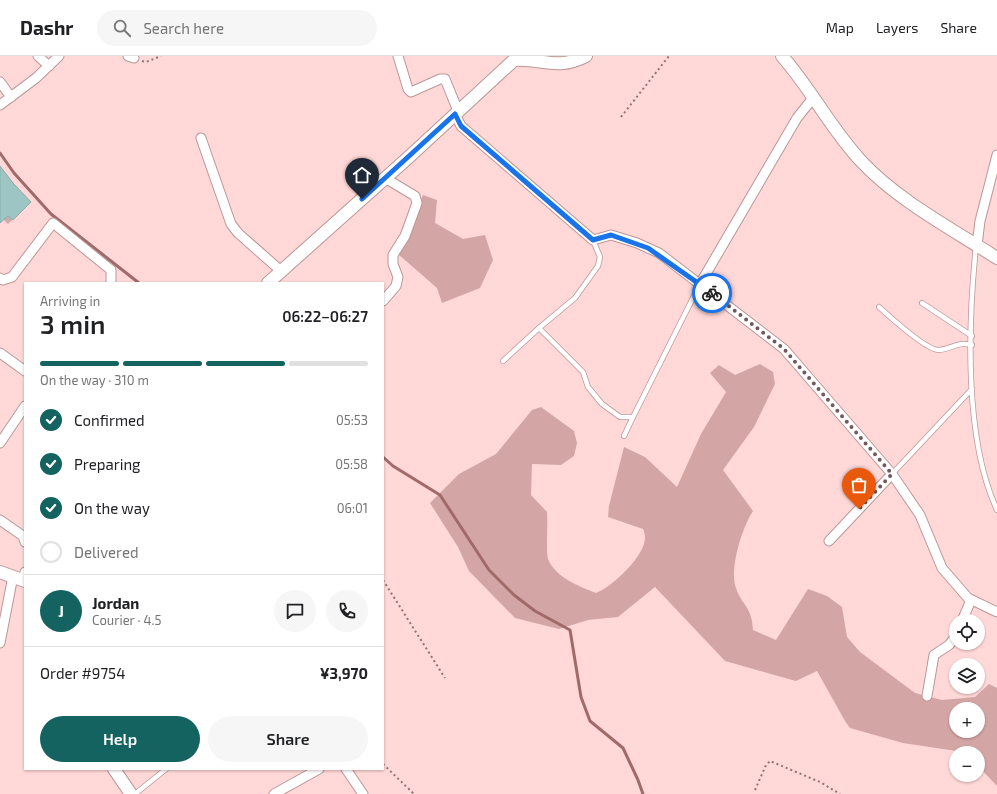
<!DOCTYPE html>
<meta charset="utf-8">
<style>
:root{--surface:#fff;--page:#f6f6f6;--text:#202124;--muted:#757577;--line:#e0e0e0;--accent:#146360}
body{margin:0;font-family:"Exo 2",sans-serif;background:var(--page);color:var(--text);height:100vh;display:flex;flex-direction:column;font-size:15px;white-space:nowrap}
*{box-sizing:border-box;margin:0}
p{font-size:13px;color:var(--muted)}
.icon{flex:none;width:22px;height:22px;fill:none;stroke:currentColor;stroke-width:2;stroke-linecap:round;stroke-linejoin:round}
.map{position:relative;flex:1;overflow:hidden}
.side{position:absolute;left:24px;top:226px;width:360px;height:488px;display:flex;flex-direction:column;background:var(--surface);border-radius:0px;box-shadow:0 1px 3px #0004}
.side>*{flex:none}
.fabs{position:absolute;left:949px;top:558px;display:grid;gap:8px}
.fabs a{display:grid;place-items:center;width:36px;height:36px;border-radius:50%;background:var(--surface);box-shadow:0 1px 3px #0004;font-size:20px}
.pin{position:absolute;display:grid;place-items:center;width:34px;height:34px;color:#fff;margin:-41px -17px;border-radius:50% 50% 50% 0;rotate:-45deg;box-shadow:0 0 4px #0007}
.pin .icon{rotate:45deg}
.courier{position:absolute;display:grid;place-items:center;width:40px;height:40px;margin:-20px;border:3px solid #1a73e8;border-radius:50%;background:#fff;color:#222;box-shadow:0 1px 5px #0007}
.overview em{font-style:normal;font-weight:600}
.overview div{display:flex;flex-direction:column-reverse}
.overview{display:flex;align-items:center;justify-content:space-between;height:68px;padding:0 16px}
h1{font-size:26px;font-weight:600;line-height:30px}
.bar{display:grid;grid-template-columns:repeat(4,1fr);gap:6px 4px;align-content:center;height:48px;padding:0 16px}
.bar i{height:5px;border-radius:3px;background:var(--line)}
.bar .on{background:var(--accent)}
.bar p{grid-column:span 4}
.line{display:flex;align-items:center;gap:10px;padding:0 16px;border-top:1px solid var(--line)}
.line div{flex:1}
.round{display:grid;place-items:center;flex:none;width:42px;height:42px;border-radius:21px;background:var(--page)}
ol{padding:0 16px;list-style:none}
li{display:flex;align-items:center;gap:12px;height:44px}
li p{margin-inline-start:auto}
li .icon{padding:4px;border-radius:50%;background:var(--accent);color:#fff;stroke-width:4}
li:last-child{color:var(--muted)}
li i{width:22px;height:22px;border:2px solid var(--line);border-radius:50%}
.cta{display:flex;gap:8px;margin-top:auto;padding:8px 16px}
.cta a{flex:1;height:46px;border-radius:24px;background:var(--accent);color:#fff;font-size:16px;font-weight:600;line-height:46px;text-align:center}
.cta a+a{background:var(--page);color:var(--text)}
header{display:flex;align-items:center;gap:24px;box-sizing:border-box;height:56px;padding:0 20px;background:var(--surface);border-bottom:1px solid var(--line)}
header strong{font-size:19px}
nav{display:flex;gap:22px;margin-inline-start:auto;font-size:14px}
.search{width:280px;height:36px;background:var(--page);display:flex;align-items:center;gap:10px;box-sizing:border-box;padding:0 14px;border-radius:22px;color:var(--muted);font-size:15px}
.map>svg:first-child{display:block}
.green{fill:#d3a6a5;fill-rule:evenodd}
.shadow{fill:#0003}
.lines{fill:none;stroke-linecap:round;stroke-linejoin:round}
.stream{stroke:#a06a69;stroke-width:3}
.building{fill:#9dc5c3;stroke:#87afac}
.lane-casing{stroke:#bb9796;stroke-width:6}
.street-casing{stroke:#bb9796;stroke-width:11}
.secondary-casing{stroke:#bb9796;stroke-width:14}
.path{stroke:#8e7473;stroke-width:2;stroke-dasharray:2 3;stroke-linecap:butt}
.lane{stroke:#fff;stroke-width:4.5}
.street{stroke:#fff;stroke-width:9}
.secondary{stroke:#fff;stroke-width:12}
.done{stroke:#715b5a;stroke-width:4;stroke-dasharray:0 7.2}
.route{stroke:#1a73e8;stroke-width:5}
</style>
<header>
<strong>Dashr</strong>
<div class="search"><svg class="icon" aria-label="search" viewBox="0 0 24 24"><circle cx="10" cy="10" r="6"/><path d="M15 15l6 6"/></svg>Search here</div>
<nav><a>Map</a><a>Layers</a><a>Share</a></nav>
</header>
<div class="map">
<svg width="997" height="738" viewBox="0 0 997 738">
<rect width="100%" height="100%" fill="#ffd8d7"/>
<g class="green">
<path d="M423,139l14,5 -2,23 28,16 22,-4 8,25 -13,28 -38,15 -5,-15 -39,-34z"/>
<path d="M760,308l13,8 2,12 -21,43 -31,43 30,41c-11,17 -24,58 -17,77 6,18 16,18 17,42l23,10 32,-51 19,7 15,11 5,30 13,15 55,41 27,7 33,-3 14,-13 8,4v98l-19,-20v-13h-19l-3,-2 -53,-8 -53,-15 -5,-7 -28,-50 -21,10 -71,-20 -70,-74 -37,30 -30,3 -29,9 -44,-11 -46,-47 -11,-24 -28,-44 29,-29 37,-20 36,-44 9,-3 33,24 3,12 -3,13 -13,9 -29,-1 -1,31 16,17c1,9 -1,40 1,47 8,19 31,27 48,34 16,-6 49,-37 49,-55 0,-3 -1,-7 -2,-9l-35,-12 1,-11 15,-59 21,10 32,30 24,-53 25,-42 -16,-19 9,-8 16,10zM956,653h22v22h-22z"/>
</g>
<path class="shadow" d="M0,112l30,34 -22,22 -5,-5 -3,3z"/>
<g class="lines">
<g class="stream">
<path d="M0,97l14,20 37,41 88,69"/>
<path d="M383,401l10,9 47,29 49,75 25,25 21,16 35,19 11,67 9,24 33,27 15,32 5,14"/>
</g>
</g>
<path class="building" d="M0,110l13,17 18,19 -18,18 -5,-4 -8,7z"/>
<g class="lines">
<defs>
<g id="lane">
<path d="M976,190c-8,78 -12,193 21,264"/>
<path d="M922,247l50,33"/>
<path d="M879,251c10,9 48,44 60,43 13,-1 18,-9 33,-5"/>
<path d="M539,272l44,44 5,15 14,17 18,13h13l67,-133"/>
<path d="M503,305l36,-33 36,-30 23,-32 2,-9 -7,-17"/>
<path d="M624,380l9,-19"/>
<path d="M892,418l79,-84"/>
<path d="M135,738l31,-25"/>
</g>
<g id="street">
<path d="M38,0l11,10"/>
<path d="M128,0l6,2"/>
<path d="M398,0l10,33 3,3 29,-13h5l13,32"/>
<path d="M0,26l11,15"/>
<path d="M0,49l36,-27 23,-22"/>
<path d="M455,58l6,12 132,114 18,-5 26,8 22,10 125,96 108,125 28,41 22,53 26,30 29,14"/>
<path d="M201,82l30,86 7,9 43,38"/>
<path d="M977,189l3,-24 17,-66"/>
<path d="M0,222l3,2 9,-3 41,-54 58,47v13"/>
<path d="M700,228l97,-166 16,-20"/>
<path d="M383,245l13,-15 2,-9 -5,-13v-9l12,-19 12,-33 -2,-7 -30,-18"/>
<path d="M0,297l25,18"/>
<path d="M0,387l25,-37"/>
<path d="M0,464l23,16 2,6"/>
<path d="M829,485l63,-67"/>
<path d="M23,524l2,-8"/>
<path d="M962,565l9,-21"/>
<path d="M0,587l13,-67"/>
<path d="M927,640l7,-41 15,-10 7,-9"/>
<path d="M346,713l17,25"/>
<path d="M274,738l45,-25"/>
</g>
<g id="secondary">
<path d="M782,0c29,33 49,73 79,105 36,39 91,68 136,97"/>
<path d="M268,227l142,-127 104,-96c28,-2 43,11 72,-4"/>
<path d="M0,516l25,9"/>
<path d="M114,713l17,25"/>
</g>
</defs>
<use href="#lane" class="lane-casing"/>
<use href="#street" class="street-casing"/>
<use href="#secondary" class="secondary-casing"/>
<g class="path">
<path d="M142,5l4,1 15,-6"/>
<path d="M621,61l48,-61"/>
<path d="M383,524l62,98"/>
<path d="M383,708l31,30"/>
<path d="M755,734l11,-25 4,-4 50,21 20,12"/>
</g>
<use href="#lane" class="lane"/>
<use href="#street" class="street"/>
<use href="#secondary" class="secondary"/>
</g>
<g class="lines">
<path class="done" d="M712,237l72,56 108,125 -33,35"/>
<path class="route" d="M362,143l93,-85 6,12 132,114 18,-5 37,13 64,45"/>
</g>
</svg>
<div class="fabs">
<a><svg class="icon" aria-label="locate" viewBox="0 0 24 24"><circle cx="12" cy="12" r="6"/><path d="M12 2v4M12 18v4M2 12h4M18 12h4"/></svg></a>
<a><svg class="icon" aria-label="layers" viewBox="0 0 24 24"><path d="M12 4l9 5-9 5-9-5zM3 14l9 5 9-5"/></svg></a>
<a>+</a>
<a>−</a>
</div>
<div class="pin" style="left:859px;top:453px;background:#ea580c"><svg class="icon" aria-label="bag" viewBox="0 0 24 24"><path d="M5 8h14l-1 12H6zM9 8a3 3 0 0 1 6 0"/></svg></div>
<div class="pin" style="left:362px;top:143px;background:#1f2937"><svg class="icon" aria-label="home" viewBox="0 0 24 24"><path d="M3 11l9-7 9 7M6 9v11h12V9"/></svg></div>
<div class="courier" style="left:712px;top:237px"><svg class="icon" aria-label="bike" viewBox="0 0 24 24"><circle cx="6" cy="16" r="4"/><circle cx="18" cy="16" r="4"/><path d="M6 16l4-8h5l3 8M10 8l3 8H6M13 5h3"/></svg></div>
<section class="side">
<div class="overview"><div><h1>3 min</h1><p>Arriving in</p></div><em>06:22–06:27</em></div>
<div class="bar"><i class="on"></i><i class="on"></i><i class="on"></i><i></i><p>On the way · 310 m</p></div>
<ol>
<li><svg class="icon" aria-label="check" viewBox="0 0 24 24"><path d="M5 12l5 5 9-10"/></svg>Confirmed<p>05:53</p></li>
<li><svg class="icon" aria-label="check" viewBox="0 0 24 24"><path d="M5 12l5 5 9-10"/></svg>Preparing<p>05:58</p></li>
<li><svg class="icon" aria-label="check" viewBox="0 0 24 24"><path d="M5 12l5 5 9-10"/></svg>On the way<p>06:01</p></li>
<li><i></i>Delivered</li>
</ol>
<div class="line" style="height:72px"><b class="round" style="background:var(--accent);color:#fff">J</b><div><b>Jordan</b><p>Courier · 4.5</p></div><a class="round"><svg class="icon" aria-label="chat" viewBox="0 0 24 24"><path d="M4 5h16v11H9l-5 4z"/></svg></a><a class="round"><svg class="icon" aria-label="phone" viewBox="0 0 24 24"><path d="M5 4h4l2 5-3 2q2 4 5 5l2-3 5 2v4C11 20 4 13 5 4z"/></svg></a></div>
<div class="line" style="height:52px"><div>Order #9754</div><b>¥3,970</b></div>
<div class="cta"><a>Help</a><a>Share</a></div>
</section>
</div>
